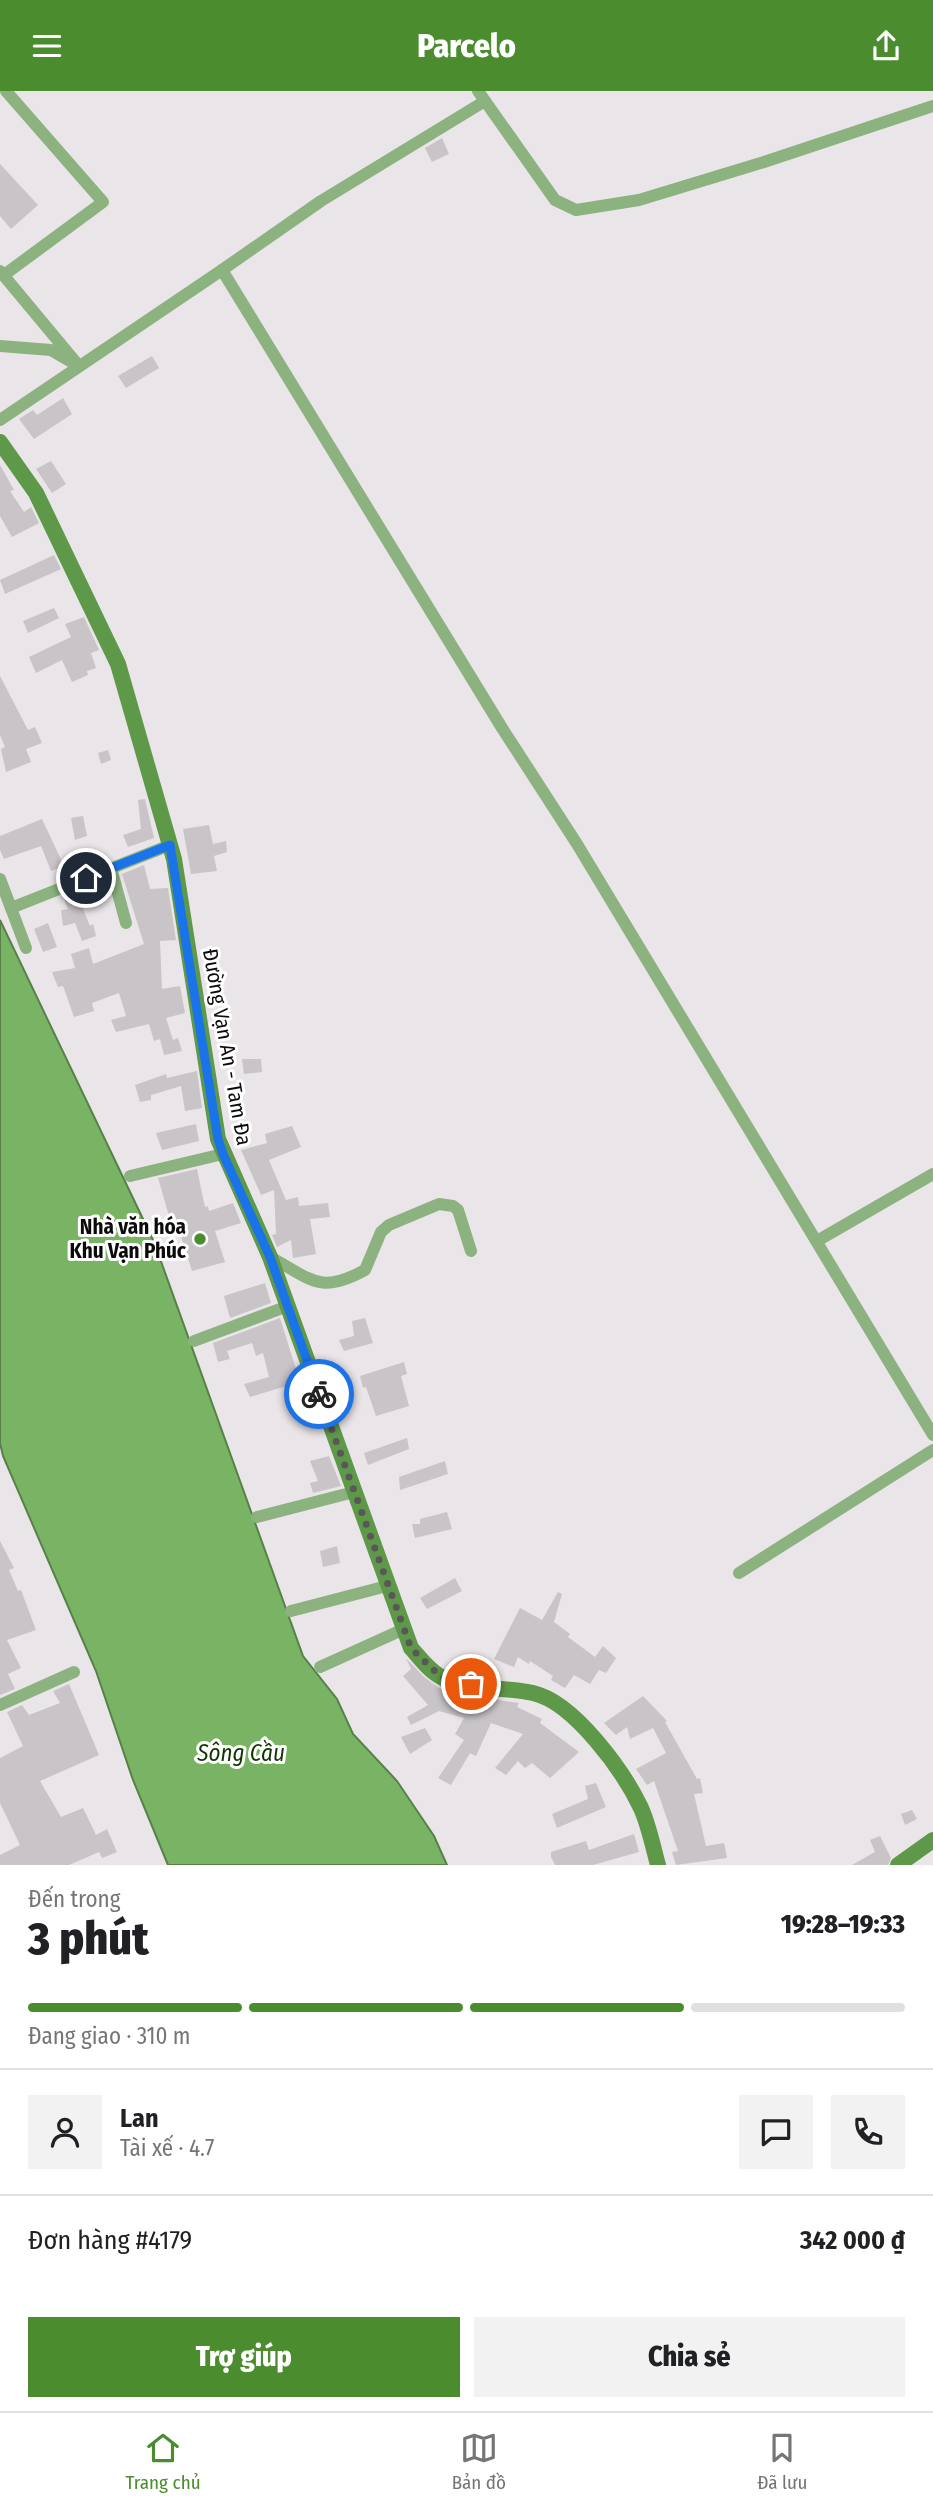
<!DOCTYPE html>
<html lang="vi">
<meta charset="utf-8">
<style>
:root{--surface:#fff;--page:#f2f2f2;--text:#202124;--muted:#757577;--line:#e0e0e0;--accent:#4a8c2e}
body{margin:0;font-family:"Fira Sans Condensed",sans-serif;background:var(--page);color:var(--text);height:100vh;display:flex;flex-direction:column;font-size:26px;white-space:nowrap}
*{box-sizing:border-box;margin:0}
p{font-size:23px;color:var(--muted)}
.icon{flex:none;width:38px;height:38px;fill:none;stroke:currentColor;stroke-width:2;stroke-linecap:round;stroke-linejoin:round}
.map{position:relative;height:1774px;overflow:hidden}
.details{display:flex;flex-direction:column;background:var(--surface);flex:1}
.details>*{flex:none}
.pin{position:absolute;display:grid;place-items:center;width:60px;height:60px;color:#fff;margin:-30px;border:4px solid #fff;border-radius:50%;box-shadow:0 2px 7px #0007}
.courier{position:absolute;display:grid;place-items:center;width:70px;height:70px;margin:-35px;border:5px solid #1a73e8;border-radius:50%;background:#fff;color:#222;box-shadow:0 2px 9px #0007}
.overview em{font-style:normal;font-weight:800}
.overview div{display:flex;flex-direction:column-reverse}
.overview{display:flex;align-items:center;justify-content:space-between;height:119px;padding:0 28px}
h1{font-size:46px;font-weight:800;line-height:52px}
.bar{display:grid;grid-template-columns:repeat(4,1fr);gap:10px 7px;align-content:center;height:84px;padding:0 28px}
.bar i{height:9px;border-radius:5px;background:var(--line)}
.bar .selected{background:var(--accent)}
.bar p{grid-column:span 4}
.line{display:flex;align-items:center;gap:18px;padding:0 28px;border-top:2px solid var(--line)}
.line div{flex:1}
.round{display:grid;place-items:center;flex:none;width:74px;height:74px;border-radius:0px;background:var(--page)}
.action{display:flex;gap:14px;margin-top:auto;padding:14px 28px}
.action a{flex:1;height:80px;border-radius:0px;background:var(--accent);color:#fff;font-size:28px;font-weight:800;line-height:80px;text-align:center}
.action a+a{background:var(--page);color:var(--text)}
header{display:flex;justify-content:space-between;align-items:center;height:91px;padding:0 28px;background:var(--accent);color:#fff;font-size:32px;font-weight:800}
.dock{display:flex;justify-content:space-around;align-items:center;height:98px;border-top:2px solid var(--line);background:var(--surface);font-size:19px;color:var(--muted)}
.dock a{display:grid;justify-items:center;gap:4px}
.dock .selected{color:var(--accent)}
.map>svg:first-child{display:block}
.water{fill:#79b464;stroke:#58814a;stroke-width:2}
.building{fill:#c9c4c8}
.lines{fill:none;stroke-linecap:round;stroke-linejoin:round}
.street{stroke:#8cb37f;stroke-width:12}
.secondary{stroke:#5e9849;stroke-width:16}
.done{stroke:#5a5759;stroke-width:7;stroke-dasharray:0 12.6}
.route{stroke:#1a73e8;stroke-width:9}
.poi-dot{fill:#4a8c2e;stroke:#fff;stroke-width:2.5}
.labels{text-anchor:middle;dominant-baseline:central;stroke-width:6;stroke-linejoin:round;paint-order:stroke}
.street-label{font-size:21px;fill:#0c0b0c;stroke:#fff}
.poi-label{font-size:21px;font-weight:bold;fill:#0c0b0c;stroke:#fff;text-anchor:end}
.water-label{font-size:23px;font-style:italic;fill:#103600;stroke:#fff}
</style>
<header><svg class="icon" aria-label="menu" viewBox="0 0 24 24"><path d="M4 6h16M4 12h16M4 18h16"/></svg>Parcelo<svg class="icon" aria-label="share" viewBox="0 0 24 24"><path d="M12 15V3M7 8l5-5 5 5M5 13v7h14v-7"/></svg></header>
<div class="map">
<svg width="933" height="1774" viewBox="0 0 933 1774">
<rect width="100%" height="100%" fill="#eae5e9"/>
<path class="water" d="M0,829l154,322 149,414 34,43 16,35 44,47 37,55 13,29h-279l-35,-85 -37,-109 -93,-215 -3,-13z"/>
<g class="building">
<path d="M442,47l7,16 -17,8 -7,-14z"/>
<path d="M0,73l38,41 -27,24 -11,-13z"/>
<path d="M152,265l7,12 -33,20 -8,-12z"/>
<path d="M63,307l9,16 -38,25 -15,-20 14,-9 4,5z"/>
<path d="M51,370l15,23 -14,9 -16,-24z"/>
<path d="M0,374l14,25 -4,1 14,21 7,-5 8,16 -27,14 -12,-21z"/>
<path d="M54,464l7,14 -56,25 -5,-14z"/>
<path d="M54,517l5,10 -31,15 -5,-12z"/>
<path d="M84,526l15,33 -8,3 5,15 -9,3 1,4 -16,7 -10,-22 -26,13 -7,-16 42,-20 -6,-13z"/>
<path d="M0,585l28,54 7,-3 7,16 -16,6 5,13 -25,10 -5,-23 4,-2 -5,-12z"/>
<path d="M108,659l3,10 -10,4 -3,-11z"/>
<path d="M145,708l9,39 -26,9 -5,-12 18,-6 -3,-29z"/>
<path d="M83,725l4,20 -12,4 -4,-22z"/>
<path d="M42,728l22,47 -13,5 -10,-25 -37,13 -4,-9v-14z"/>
<path d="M209,734l4,19 13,-3 1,11 -13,4 3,15 -26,3 -8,-45z"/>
<path d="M144,774l6,24 18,-1 8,52 -16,1 2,48 18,-3 5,27 -19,5 7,22 5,-2 4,13 -18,4 -4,-16 -6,2 -5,-17 -33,8 -5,-12 15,-4 -7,-23 -27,10 2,8 -20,6 -11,-31 -5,1 -6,-15 23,-4 -4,-14 18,-6 4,16 51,-20 -22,-70z"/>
<path d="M105,789l2,8 -23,7 -1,-6z"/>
<path d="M76,801l14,34 3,-2 3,12 -14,5 -7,-18 -12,3 -2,-16 7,-1 -5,-12z"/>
<path d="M48,832l9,24 -14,5 -9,-23z"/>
<path d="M242,968h19l1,13 -18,2z"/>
<path d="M197,980l5,37 -17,3 -4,-25 -30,9v5l-11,2 -5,-17 31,-11 1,4z"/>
<path d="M196,1033l3,17 -37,9 -6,-17z"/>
<path d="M292,1035l9,21 -32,13 17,40 12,-3 1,9 29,-3 2,14 -20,2 6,35 -23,4 -2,-18 -14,7 -5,-12 4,-1 -2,-44 -13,5 -20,-45 26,-7 -2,-9z"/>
<path d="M197,1078l8,38 3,-1 1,5 24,-8 8,20 -26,8 10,31 -33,9 -18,-57 -5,2 -11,-38z"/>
<path d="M265,1192l6,20 -41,15 -6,-22z"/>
<path d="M280,1227l20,64 -50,15 -6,-13 25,-7 -6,-24 -7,3 -4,-13 -25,8 3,8 -12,3 -5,-19z"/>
<path d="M365,1227l8,25 -29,8 -5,-11 15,-4 -2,-15z"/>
<path d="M404,1271l3,12 -6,2 8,30 -33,10 -10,-29 -3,1 -3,-12z"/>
<path d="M310,1308l5,13 -17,3 -3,-12z"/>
<path d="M407,1347l2,11 -41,16 -4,-12z"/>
<path d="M329,1365l12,30 -28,7 -3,-10 8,-2 -8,-20z"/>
<path d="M445,1370l3,13 -48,16 -1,-13z"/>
<path d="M447,1421l5,17 -37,9 -3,-14h8v-5z"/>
<path d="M0,1450l14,27 -5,2 9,21 3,-1 15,40 -29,10 14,28 -13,6 7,15 -15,6z"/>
<path d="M337,1455l3,17 -17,4 -3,-16z"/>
<path d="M455,1487l7,13 -35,18 -7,-11z"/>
<path d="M558,1501l4,2 -8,28 16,12 -2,3 27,20 8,-11 13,12 -10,15 -7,-3 -9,14 -16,-9 -9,13 -14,-8 2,-4 -23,-15 -1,3 -11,-7 -4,10 -20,-8 26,-51 22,12z"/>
<path d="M406,1567l17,18 16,12 24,7 56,8 -2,4 25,12 -2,4 39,29 -29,26 -18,-15 -7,5 -7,-7 -12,14 -11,-7 28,-34 -32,-11 -15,33 -6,-3 -19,32 -13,-7 26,-38 -9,-6 9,-16 -25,-7 -28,14 -4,-8 21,-12 -25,-29 8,-7z"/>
<path d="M69,1593l30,71 -59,26 21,36 22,-9 13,27 11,-6 10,23 -15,6 -3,-6 -30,13h-69v-10l20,-10 -20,-42v-45l23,-12 -16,-34 15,-7 7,10 31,-12 -7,-12z"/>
<path d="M643,1605l24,25 -2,1 32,57 3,-1 3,15 -9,1 12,52 18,-3 3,15 -51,7 -4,-13 6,-1 -24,-70 -7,4 -11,-16 30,-16 -13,-25 -23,11 -3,-12 -11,8 -12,-12z"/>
<path d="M425,1637l7,12 -22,14 -9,-17z"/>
<path d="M596,1692l10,24 -49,21 -5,-14 36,-15 -3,-13z"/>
<path d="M912,1719l5,9 -12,6 -4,-11z"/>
<path d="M634,1743l5,18 -46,13h-38l-4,-8v-5l35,-11 3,9z"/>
<path d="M880,1745l11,22 -3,7h-36l23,-13 -5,-12z"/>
</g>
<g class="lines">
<g class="street">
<path d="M478,0l77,109 21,10 63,-10 125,-38 169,-56"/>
<path d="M222,179l99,-69 164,-100"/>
<path d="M0,180l79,95"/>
<path d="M4,184l99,-73 -97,-111"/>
<path d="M0,255l51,4 19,11"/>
<path d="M0,329l222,-150 280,458 75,116 356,591"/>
<path d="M111,777l15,55"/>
<path d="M0,788l11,29"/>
<path d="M26,857l-15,-40 159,-63"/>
<path d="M130,1085l93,-22"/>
<path d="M817,1150l116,-67"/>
<path d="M270,1166c41,22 50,38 95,13l16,-38 8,-7 50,-21 14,2 5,4 13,41"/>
<path d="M194,1250l94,-35"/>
<path d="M257,1426l97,-25"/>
<path d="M739,1482l194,-123"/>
<path d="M291,1520l96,-25"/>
<path d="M320,1576l84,-38"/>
<path d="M0,1614l74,-33"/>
</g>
<g class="secondary">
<path d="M0,351l36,51 82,171 56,195 44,280 52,118 141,391c9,10 19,24 32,30 27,12 62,9 90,15 41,9 91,79 108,115 8,18 12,39 17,57"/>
<path d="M898,1774l35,-25"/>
</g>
</g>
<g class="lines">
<path class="done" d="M319,1303l92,254 31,30 29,6"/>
<path class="route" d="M86,787l84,-33 48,294 5,15 47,103 49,137"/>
</g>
<circle class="poi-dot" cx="200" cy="1148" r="7"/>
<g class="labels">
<g class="street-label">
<text transform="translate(227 956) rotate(80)">Đường Vạn An - Tam Đa</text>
</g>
<g class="poi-label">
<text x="186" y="1136">Nhà văn hóa<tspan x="186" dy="24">Khu Vạn Phúc</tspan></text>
</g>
<g class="water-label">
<text x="241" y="1662">Sông Cầu</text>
</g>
</g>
</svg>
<div class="pin" style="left:471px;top:1593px;background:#ea580c"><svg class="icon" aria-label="bag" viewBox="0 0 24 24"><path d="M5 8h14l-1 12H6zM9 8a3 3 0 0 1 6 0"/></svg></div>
<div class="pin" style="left:86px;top:787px;background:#1f2937"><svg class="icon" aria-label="home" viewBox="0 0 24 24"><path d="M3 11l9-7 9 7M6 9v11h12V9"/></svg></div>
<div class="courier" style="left:319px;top:1303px"><svg class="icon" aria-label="bike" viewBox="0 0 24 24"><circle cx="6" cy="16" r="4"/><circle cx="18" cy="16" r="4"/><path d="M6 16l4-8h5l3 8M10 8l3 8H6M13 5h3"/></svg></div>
</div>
<section class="details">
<div class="overview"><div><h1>3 phút</h1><p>Đến trong</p></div><em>19:28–19:33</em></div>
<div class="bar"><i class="selected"></i><i class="selected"></i><i class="selected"></i><i></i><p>Đang giao · 310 m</p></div>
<div class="line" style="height:126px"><a class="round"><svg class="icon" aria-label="person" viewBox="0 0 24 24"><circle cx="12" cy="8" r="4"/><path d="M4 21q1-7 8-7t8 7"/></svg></a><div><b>Lan</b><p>Tài xế · 4.7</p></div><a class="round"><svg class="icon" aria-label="chat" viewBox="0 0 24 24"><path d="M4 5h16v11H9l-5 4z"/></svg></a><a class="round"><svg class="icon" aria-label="phone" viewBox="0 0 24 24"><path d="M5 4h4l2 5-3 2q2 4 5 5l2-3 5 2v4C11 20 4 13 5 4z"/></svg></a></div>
<div class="line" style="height:91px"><div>Đơn hàng #4179</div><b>342 000 ₫</b></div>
<div class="action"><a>Trợ giúp</a><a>Chia sẻ</a></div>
</section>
<nav class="dock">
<a class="selected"><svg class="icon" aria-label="home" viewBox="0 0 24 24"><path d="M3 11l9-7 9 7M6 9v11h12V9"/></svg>Trang chủ</a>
<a><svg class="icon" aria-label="map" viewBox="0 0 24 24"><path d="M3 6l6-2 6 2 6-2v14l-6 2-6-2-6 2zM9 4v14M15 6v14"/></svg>Bản đồ</a>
<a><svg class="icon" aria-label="saved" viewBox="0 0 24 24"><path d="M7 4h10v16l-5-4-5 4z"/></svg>Đã lưu</a>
</nav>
